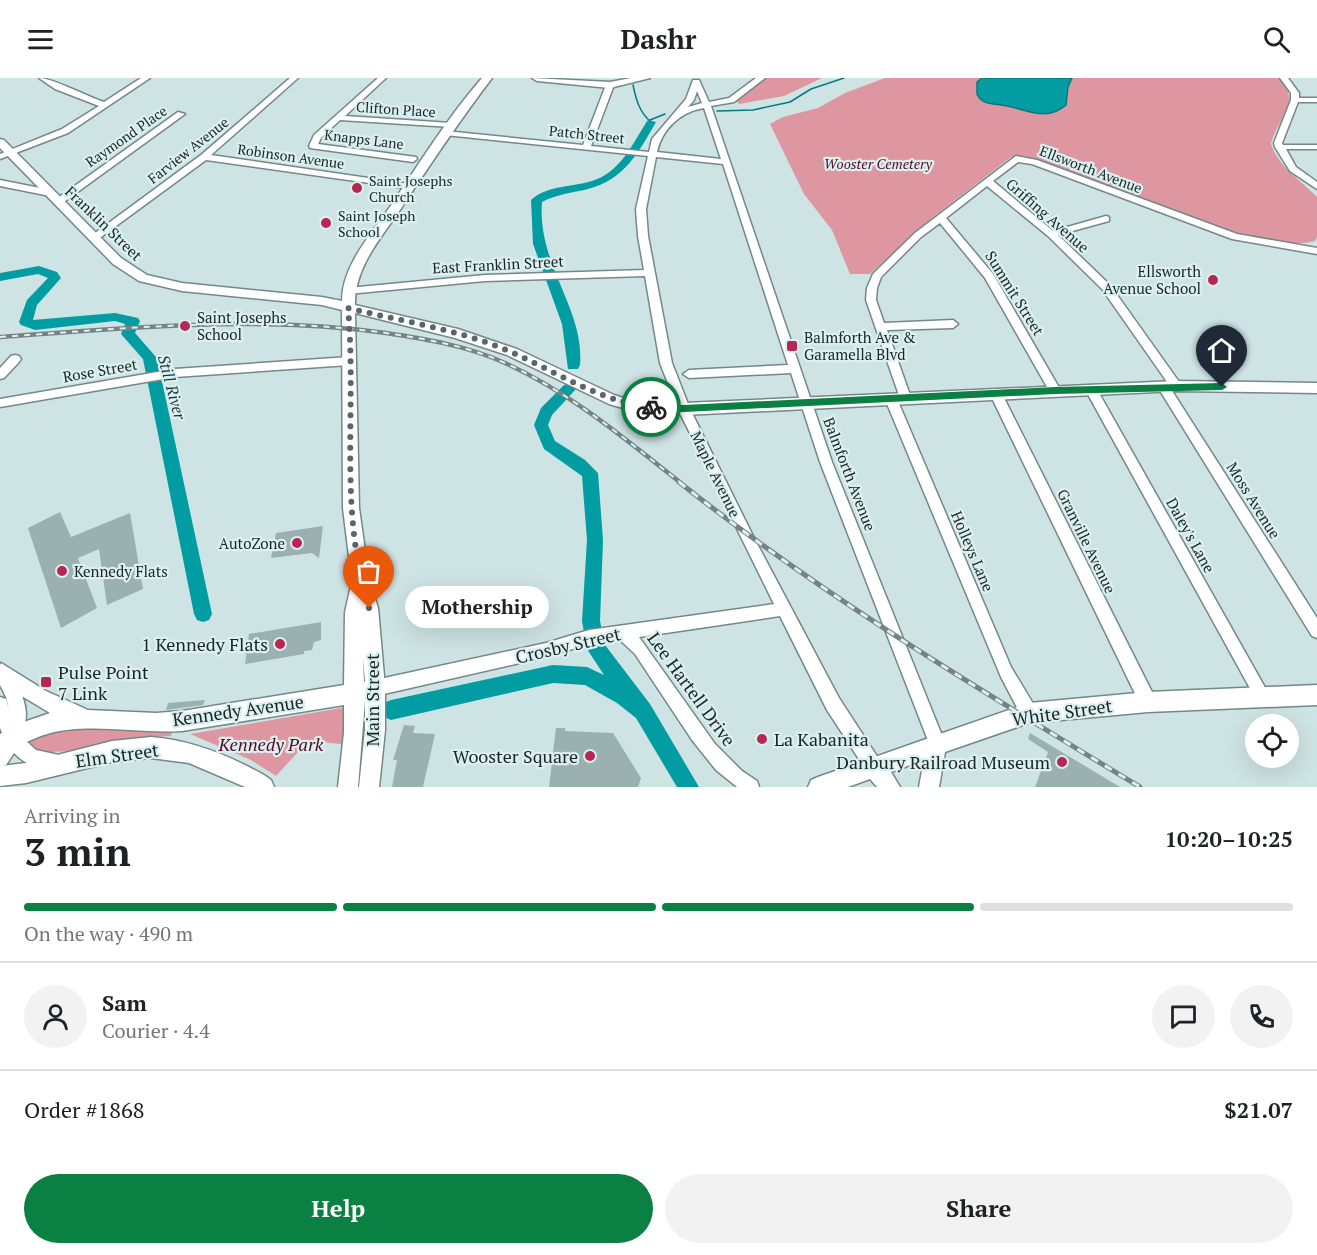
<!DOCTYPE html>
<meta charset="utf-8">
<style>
:root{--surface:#fff;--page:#f2f2f2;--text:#202124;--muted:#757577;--line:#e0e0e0;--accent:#0b8043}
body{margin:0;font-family:"PT Serif",serif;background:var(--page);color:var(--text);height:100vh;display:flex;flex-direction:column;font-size:22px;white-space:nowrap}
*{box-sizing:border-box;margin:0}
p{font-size:20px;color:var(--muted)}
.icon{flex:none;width:33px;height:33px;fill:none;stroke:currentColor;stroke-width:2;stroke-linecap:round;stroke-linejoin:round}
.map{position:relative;height:709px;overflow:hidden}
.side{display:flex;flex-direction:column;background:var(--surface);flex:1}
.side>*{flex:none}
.controls{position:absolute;left:1245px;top:636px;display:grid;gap:12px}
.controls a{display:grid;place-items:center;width:54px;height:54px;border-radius:50%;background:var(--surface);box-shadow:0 6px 24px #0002;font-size:30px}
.pin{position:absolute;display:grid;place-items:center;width:51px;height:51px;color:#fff;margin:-62px -26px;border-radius:50% 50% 50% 0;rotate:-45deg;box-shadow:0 0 6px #0007}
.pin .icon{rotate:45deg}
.courier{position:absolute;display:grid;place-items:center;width:60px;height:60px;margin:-30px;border:4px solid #0b8043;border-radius:50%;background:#fff;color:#222;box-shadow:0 2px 8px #0007}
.bubble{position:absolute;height:42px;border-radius:21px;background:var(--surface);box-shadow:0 6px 24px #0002;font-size:20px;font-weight:700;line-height:42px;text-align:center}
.headline em{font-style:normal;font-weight:700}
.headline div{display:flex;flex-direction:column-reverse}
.headline{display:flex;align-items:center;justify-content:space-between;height:102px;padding:0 24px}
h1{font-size:39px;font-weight:700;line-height:45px}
.bar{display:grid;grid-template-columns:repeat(4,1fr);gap:9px 6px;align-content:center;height:72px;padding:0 24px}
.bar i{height:8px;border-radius:4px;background:var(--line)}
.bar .current{background:var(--accent)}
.bar p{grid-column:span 4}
.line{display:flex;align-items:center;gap:15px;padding:0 24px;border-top:2px solid var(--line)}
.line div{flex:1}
.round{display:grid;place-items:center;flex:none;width:63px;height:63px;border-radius:32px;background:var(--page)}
.button{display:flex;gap:12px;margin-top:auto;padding:12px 24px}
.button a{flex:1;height:69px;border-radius:36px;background:var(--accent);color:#fff;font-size:24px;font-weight:700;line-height:69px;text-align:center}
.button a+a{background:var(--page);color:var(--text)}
header{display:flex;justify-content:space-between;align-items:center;height:78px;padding:0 24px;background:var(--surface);font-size:27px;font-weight:700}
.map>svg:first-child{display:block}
.green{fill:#de96a0}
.water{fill:#029da3;stroke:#0a797d;stroke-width:1.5}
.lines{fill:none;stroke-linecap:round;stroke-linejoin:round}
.stream{stroke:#0a797d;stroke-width:1.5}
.river{fill:#029da3;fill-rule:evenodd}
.building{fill:#9bb0b1}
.minor-casing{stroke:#748889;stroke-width:3}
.major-casing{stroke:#748889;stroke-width:3}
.minor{fill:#fff;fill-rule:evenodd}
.major{fill:#fff;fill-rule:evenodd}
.rail-far1-casing{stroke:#758384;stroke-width:4.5}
.rail-casing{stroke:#758384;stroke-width:5}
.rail-far1{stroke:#dbf1f1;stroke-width:2;stroke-dasharray:6;stroke-linecap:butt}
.rail{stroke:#dbf1f1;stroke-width:3;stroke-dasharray:8;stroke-linecap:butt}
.route{fill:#0b8043}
.done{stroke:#5a6768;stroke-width:6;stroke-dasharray:0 10.8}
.poi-dot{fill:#b72751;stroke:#dbf1f1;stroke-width:2}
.labels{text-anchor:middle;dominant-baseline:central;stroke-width:4.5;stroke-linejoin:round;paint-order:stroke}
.far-street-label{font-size:14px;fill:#1c2425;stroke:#dbf1f1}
.far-park-label{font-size:14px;font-style:italic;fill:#570721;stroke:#dbf1f1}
.far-poi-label{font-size:14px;fill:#1c2425;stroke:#dbf1f1;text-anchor:start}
.street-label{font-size:15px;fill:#1c2425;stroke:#dbf1f1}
.poi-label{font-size:15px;fill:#1c2425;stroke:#dbf1f1;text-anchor:start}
.water-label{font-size:16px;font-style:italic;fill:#1e3435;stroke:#dbf1f1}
.near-poi-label{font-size:18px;fill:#1c2425;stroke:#dbf1f1;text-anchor:end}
.near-street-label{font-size:18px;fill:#1c2425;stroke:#dbf1f1}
.near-park-label{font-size:18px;font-style:italic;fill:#570721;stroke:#dbf1f1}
</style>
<header><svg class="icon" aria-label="menu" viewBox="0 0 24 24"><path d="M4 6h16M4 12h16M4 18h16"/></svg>Dashr<svg class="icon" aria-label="search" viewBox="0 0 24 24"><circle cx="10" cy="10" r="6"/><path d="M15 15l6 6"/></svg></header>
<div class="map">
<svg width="1317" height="709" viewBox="0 0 1317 709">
<rect width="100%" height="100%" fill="#cee3e4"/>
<g class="green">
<path d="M765,0h57l-38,18 -45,8 -3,-4z"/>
<path d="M885,0h395c22,26 -2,39 -9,66 8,23 29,36 46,53v40l-2,4c-52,12 -117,-20 -164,-38 -39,-14 -78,-28 -117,-43l-23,-3 -78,60 -63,57h-20l-18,-44 -28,-36 -34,-70 13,-7 35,-9 27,-15z"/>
<path d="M347,629l-5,37 -34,-3 -32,35 -25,-16 -61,-26z"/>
<path d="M173,650l-2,8 -21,1 -78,14 -38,2 -6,-6 5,-9 21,-9z"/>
</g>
<path class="water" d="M982,0h90l-4,9 -2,18c-19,17 -38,5 -59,1 -12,-3 -25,0 -30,-12v-12z"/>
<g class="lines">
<g class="stream">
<path d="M633,7c3,14 6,27 18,37l-1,-2 15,-6"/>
<path d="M717,33l36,-1 37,-8 21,-13 33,-11"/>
</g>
<g class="river">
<path d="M648,42l8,2c-17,30 -32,58 -68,67 -16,4 -31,5 -46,13 -5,63 43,107 38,163l-2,4h-10l-6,-45 -29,-80 -2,-44c19,-18 53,-11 74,-25 21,-13 30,-36 43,-55z"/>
<path d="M39,188l18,6 4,6 -24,27 -4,15 82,-7 23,5 2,3 -5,12 21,24 7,29 49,228 -3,6 -6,2 -6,-2 -3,-6 -51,-255 -22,-25 4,-10 -10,-3 -80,9 -14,-5 -2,-3 8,-22 21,-22 -10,-4 -38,7v-8z"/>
<path d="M569,306l7,5 -24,26 -4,10 7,16 30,19 13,13 5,67 -3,81 5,24 45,59 49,83h-22l-41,-69 -19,-15 -32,-18 -32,-2 -162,37 -7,-3 -3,-7 3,-7 7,-3 162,-35 34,2 17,8 -17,-26 -5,-28 5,-81 -5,-64 -38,-27 -10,-24 7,-17 23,-23z"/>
</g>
</g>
<g class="building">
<path d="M60,434l11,25 59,-24 13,76 -36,16 -8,-56 -21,9 19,50 -36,20 -33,-100z"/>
<path d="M323,448l-4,32 -7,-5 -41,5 5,-25z"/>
<path d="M321,544v18l-7,2 -2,8 -8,1v3l-59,10 4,-30z"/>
<path d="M205,622l-2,5 -37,5 2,-7z"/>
<path d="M404,647l11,1 -2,7 22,1 -12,53h-31l5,-27h-4z"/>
<path d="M556,650h9v3l48,2 28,45 -3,9h-89z"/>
<path d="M1030,655l90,54h-85l13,-35 -20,-13z"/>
</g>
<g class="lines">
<defs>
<g id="minor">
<path d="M39,0c13,0 50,19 65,24l37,-24h9l-82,55 -68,26v-5l62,-25 37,-23 -44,-17z"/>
<path d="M290,0h8l-87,77 198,29 3,1v4l-206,-29 -109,80h-6v-4l110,-81z"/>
<path d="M378,0h8l-41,38 106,7 4,2 -4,2 -111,-7 -19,18 -3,6 98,13 1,2 -4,3 -103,-14 -1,-2 5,-11z"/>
<path d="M756,0h9l-31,24 -23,4 121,356 113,281 -2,6 -6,2 -6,-2 -2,-6 -109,-281 -29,-89 -102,5 -6,-4 6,-4 99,-5 -65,-201 -67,-7 -10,52 2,27 24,127 18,46 64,129 85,160 41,63 2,6 -2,6 -6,2 -6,-2 -41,-63 -47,-94 -141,21 76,107 27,27 15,10 2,6h-22l-21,-17 -24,-30 -57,-86 -15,-14 -31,4 -43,13 -171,39 -5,-3 -3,-5 3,-5 5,-3 171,-37 43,-13 185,-26 -96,-195 -18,-46 -15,-87 -160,5 -137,13 -5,-3 5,-3 137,-13 159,-5 -6,-34 -2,-27 12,-53 -203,-21 -4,-2 4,-2 138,14 23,-60 4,-2 4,2 -23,61 58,6 3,-13 34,-40 7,-19h6l10,22 20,-4zM697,13l5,12 -14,4 6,-7zM704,30l17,51 -64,-7c5,-23 23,-40 47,-44z"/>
<path d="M1280,0h8l11,15v5h18v4h-19l-16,41 1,2h34v4h-31l10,18 21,15v7l-27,-18 -15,-24 -1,-4 17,-43v-7z"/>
<path d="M178,34l7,2 -124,90h-6v-4z"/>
<path d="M1016,78l21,4 200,74 80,14v6l-85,-15 -200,-75 -14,-2 -25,19 60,50 53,-15 3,1v4l-51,14 52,50 72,101 -6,4 -4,-1 -70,-100 -54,-53 -61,-50 -41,32 47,56 68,117 -2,3h-8l-66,-116 -45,-55 -19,14 -40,40 -4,11 -1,12 8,23 69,-3 5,4 -5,4 -66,2 24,68 -2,3h-8l-35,-101 1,-12 6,-14 42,-41z"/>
<path d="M0,102l50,10 4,3 -4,3 -50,-10z"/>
<path d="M15,277l4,1 2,3 -2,3 -15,16 -4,1v-11l11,-12z"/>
<path d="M349,279l6,4 -6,4 -174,12 -175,30v-8l175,-30z"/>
<path d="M1163,304l4,1 150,235v20l-5,-2 -153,-247 -2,-3 2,-3z"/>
<path d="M1091,307l4,1 172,305 3,5 -3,5 -5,3 -5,-3 -172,-312z"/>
<path d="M996,312l6,4 152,302 2,6 -2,6 -6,2 -6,-2 -152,-314z"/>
<path d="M891,317l6,4 114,268 24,40 2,6 -2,6 -6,2 -6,-2 -22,-42 -116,-278z"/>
<path d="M0,586c14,5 25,34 26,49 0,8 -2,16 -4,24l14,13 23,5 2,6 -2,6c-15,6 -35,-3 -45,-14l-8,12 -6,2v-22l4,-7 -4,-10v-31l6,2 3,11 -3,-13 -6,-12z"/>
</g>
<g id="major">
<path d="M482,0h10c-32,42 -61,85 -90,129 -20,30 -48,60 -47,98l103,24 59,20 97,46 19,6 51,2 492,-22 141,2v10l-141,-2 -492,24 -51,-4 -24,-7 -102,-49 -52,-17 -100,-25 4,195 10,71 9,29 7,80v42l-6,57h-20l6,-57v-30l-7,87h-20l6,-54v-28l-162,26c-43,3 -94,-9 -135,3 -17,5 -31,14 -47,21v-21l18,-10 32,-11 -50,-30 1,-20 45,28 42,19 68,3 26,-2 162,-26 1,-73 7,-31 -9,-73 -1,-198 -20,-5 -140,-14 -43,-10 -26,-17 -113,-116v-9l4,1 117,118 26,17 35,8 140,14 20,4c0,-37 32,-70 52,-100 28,-42 55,-85 88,-123zM363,580l2,23 -1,1z"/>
<path d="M532,0l78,4 21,-4h19l-40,10 -73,-7z"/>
<path d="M1317,607v20l-169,7 -119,11 -84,29 -6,35h-20l5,-27 -33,12 9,15h-23l-7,-8 -22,8h-40l3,-7 7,-3 111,-39 8,-5 3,1 89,-31 119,-11z"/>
<path d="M151,659c40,3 77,18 113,38l7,5 3,7h-29l-56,-24 -38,-5 -39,4 -86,21 -26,3v-20l26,-3 86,-22z"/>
</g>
</defs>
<use href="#minor" class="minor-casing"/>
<use href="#major" class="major-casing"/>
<use href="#minor" class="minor"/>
<use href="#major" class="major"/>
<defs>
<path id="rail-far1" d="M0,259c131,-9 255,-22 386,-4 40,6 82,13 119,30 66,30 120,76 176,120"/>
<path id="rail" d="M679,404c145,115 303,209 461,305"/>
</defs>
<use href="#rail-far1" class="rail-far1-casing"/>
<use href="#rail" class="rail-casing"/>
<use href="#rail-far1" class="rail-far1"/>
<use href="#rail" class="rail"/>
</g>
<path class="route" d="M1222,305l5,4 -5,3 -167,4 -371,18 -33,-1 -5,-4 5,-3 33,1 371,-18z"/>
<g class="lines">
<path class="done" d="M369,530c-31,-98 -12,-200 -21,-300 49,12 100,20 146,37 53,20 100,56 157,62"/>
</g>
<g class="poi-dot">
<circle cx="357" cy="110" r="6"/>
<circle cx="326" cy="145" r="6"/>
<circle cx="1213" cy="202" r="6"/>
<circle cx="185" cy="248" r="6"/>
<rect x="786" y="262" width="12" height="12" rx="3"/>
<circle cx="297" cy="465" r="6"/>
<circle cx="62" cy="493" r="6"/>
<circle cx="280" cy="566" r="6"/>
<rect x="40" y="598" width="12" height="12" rx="3"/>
<circle cx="762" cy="661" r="6"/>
<circle cx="590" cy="678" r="6"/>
<circle cx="1062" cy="684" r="6"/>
</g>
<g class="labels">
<g class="far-street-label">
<text transform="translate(396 31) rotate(4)">Clifton Place</text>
<text transform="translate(587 56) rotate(6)">Patch Street</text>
<text transform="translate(126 58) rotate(-35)">Raymond Place</text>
<text transform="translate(364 61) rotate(7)">Knapps Lane</text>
<text transform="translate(188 72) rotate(-38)">Farview Avenue</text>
<text transform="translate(291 78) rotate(8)">Robinson Avenue</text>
<text transform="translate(1091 91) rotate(21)">Ellsworth Avenue</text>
</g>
<g class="far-park-label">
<text x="878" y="85">Wooster Cemetery</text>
</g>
<g class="far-poi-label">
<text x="369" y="102">Saint Josephs<tspan x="369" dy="16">Church</tspan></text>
<text x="338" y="137">Saint Joseph<tspan x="338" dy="16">School</tspan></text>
</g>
<g class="street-label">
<text transform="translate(1048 137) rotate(41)">Griffing Avenue</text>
<text transform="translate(104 145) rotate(44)">Franklin Street</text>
<text transform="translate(498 186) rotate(-3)">East Franklin Street</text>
<text transform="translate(1015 215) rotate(58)">Summit Street</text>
<text transform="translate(100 292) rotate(-10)">Rose Street</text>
<text transform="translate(716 396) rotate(64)">Maple Avenue</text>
<text transform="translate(850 396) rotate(69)">Balmforth Avenue</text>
<text transform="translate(1254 422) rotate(58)">Moss Avenue</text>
<text transform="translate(1191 457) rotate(61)">Daley's Lane</text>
<text transform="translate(1087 463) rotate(64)">Granville Avenue</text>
<text transform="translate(973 473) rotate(67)">Holleys Lane</text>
</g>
<g class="poi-label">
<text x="1201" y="193" text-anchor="end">Ellsworth<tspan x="1201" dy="17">Avenue School</tspan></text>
<text x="197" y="239">Saint Josephs<tspan x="197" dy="17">School</tspan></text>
<text x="804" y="259">Balmforth Ave &amp;<tspan x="804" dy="17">Garamella Blvd</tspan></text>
<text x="285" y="465" text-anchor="end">AutoZone</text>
<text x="74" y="493">Kennedy Flats</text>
</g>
<g class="water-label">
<text transform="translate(172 309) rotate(75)">Still River</text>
</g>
<g class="near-poi-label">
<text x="268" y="566">1 Kennedy Flats</text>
<text x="58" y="594" text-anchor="start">Pulse Point<tspan x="58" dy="21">7 Link</tspan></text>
<text x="774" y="661" text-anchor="start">La Kabanita</text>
<text x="578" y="678">Wooster Square</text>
<text x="1050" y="684">Danbury Railroad Museum</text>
</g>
<g class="near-street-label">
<text transform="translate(568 567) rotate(-13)">Crosby Street</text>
<text transform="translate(692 611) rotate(54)">Lee Hartell Drive</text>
<text transform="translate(372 622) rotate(-90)">Main Street</text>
<text transform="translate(238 632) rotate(-8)">Kennedy Avenue</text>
<text transform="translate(1062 634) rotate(-8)">White Street</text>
<text transform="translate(117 677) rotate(-8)">Elm Street</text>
</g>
<g class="near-park-label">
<text x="271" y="666">Kennedy Park</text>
</g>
</g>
</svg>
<div class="controls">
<a><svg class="icon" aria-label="locate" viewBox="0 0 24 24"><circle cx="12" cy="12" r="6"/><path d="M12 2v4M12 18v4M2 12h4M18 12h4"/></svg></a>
</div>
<div class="pin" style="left:369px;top:530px;background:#ea580c"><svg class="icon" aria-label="bag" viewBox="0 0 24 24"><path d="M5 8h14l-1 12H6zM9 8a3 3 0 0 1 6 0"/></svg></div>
<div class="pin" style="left:1222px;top:309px;background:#1f2937"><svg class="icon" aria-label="home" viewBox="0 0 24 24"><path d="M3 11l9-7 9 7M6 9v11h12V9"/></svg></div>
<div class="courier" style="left:651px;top:329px"><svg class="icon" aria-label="bike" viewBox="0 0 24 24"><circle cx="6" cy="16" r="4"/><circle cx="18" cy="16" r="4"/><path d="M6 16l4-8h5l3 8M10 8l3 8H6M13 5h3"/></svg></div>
<div class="bubble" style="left:405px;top:508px;width:144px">Mothership</div>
</div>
<section class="side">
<div class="headline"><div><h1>3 min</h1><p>Arriving in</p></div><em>10:20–10:25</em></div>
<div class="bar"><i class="current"></i><i class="current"></i><i class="current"></i><i></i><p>On the way · 490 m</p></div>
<div class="line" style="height:108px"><a class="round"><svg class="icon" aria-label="person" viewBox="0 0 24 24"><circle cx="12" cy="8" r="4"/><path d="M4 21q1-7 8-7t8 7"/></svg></a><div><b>Sam</b><p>Courier · 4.4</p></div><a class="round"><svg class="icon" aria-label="chat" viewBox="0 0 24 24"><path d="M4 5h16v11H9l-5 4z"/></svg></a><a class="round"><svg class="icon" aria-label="phone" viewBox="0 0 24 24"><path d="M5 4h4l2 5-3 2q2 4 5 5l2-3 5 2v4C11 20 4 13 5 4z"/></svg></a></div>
<div class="line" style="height:78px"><div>Order #1868</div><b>$21.07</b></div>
<div class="button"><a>Help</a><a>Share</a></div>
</section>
